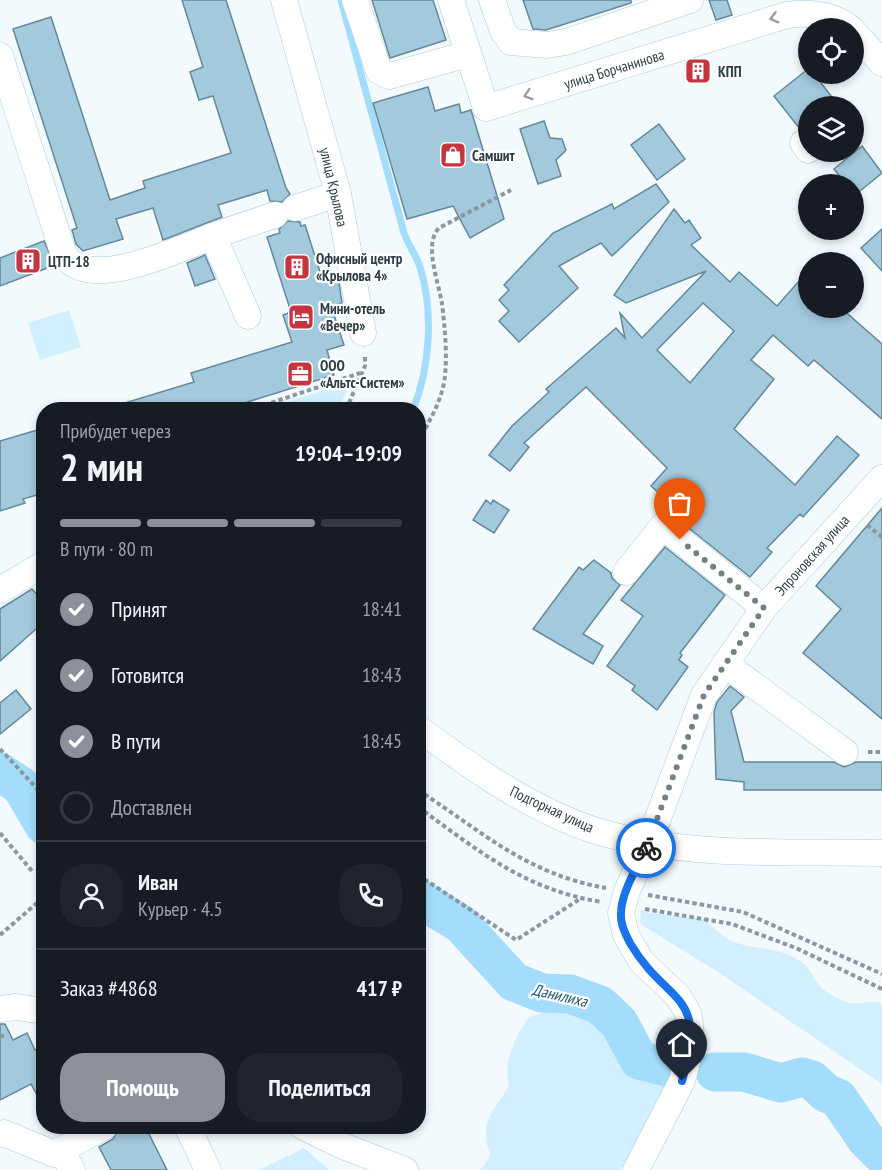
<!DOCTYPE html>
<html lang="ru">
<meta charset="utf-8">
<style>
:root{--surface:#171b24;--page:#20242c;--text:#f1f3f6;--muted:#9ea1a6;--line:#363941;--accent:#8c9099}
body{margin:0;font-family:"PT Sans Narrow",sans-serif;background:var(--page);color:var(--text);height:100vh;display:flex;flex-direction:column;font-size:22px;white-space:nowrap}
*{box-sizing:border-box;margin:0}
p{font-size:20px;color:var(--muted)}
.icon{flex:none;width:33px;height:33px;fill:none;stroke:currentColor;stroke-width:2;stroke-linecap:round;stroke-linejoin:round}
.map{position:relative;flex:1;overflow:hidden}
.drawer{position:absolute;left:36px;top:402px;width:390px;height:732px;display:flex;flex-direction:column;background:var(--surface);border-radius:24px;box-shadow:0 3px 9px #0003}
.drawer>*{flex:none}
.controls{position:absolute;left:798px;top:18px;display:grid;gap:12px}
.controls a{display:grid;place-items:center;width:66px;height:66px;border-radius:50%;background:var(--surface);box-shadow:0 3px 9px #0003;font-size:30px}
.pin{position:absolute;display:grid;place-items:center;width:51px;height:51px;color:#fff;margin:-62px -26px;border-radius:50% 50% 50% 0;rotate:-45deg;box-shadow:0 0 6px #0007}
.pin .icon{rotate:45deg}
.courier{position:absolute;display:grid;place-items:center;width:60px;height:60px;margin:-30px;border:4px solid #1a73e8;border-radius:50%;background:#fff;color:#222;box-shadow:0 2px 8px #0007}
.head em{font-style:normal;font-weight:800}
.head div{display:flex;flex-direction:column-reverse}
.head{display:flex;align-items:center;justify-content:space-between;height:102px;padding:0 24px}
h1{font-size:39px;font-weight:800;line-height:45px}
.bar{display:grid;grid-template-columns:repeat(4,1fr);gap:9px 6px;align-content:center;height:72px;padding:0 24px}
.bar i{height:8px;border-radius:4px;background:var(--line)}
.bar .selected{background:var(--accent)}
.bar p{grid-column:span 4}
.line{display:flex;align-items:center;gap:15px;padding:0 24px;border-top:2px solid var(--line)}
.line div{flex:1}
.round{display:grid;place-items:center;flex:none;width:63px;height:63px;border-radius:24px;background:var(--page)}
ol{padding:0 24px;list-style:none}
li{display:flex;align-items:center;gap:18px;height:66px}
li p{margin-inline-start:auto}
li .icon{padding:6px;border-radius:50%;background:var(--accent);color:#fff;stroke-width:4}
li:last-child{color:var(--muted)}
li i{width:33px;height:33px;border:3px solid var(--line);border-radius:50%}
.cta{display:flex;gap:12px;margin-top:auto;padding:12px 24px}
.cta a{flex:1;height:69px;border-radius:24px;background:var(--accent);color:#fff;font-size:24px;font-weight:800;line-height:69px;text-align:center}
.cta a+a{background:var(--page);color:var(--text)}
.map>svg:first-child{display:block}
.green{fill:#d2efff}
.lines{fill:none;stroke-linecap:round;stroke-linejoin:round}
.stream{stroke:#a3ddfb;stroke-width:7}
.river{stroke:#a3ddfb;stroke-width:39}
.building{fill:#a3c9dd;stroke:#65889b;stroke-width:1.5;fill-rule:evenodd}
.minor-casing{stroke:#a6cbdf;stroke-width:27}
.path{stroke:#8b989e;stroke-width:4;stroke-dasharray:4.5 3;stroke-linecap:butt}
.minor{stroke:#fff;stroke-width:26}
.oneway{stroke:#969ea2}
.done{stroke:#738086;stroke-width:6;stroke-dasharray:0 10.8}
.route{stroke:#1a73e8;stroke-width:8}
.labels{text-anchor:middle;dominant-baseline:central;stroke-width:4.5;stroke-linejoin:round;paint-order:stroke}
.street-label{font-size:15px;fill:#2e3e46;stroke:#fff}
.poi-label{font-size:15px;font-weight:bold;fill:#2e3e46;stroke:#fff;text-anchor:start}
.water-label{font-size:16px;font-style:italic;fill:#205973;stroke:#fff}
</style>
<div class="map">
<svg width="882" height="1170" viewBox="0 0 882 1170">
<rect width="100%" height="100%" fill="#f2fafe"/>
<g class="green">
<path d="M69,310l12,37 -41,13 -12,-37z"/>
<path d="M352,381l-14,28h-72z"/>
<path d="M641,910l9,3 56,6c31,40 60,20 94,42 11,7 12,16 20,25 4,6 17,12 23,15 12,5 24,0 36,1l3,3v79l-164,-112 -78,-48z"/>
<path d="M561,1003c13,1 25,1 37,8 34,20 17,59 71,61l3,3 -47,90 -6,5h-139c18,-21 5,-14 6,-38 0,-19 15,-30 23,-47 -7,-21 7,-50 20,-68l17,-5z"/>
<path d="M304,1148l25,22h-70z"/>
</g>
<g class="lines">
<path class="stream" d="M341,0l63,233c4,12 12,22 16,34 14,45 10,100 -7,143"/>
<g class="river">
<path d="M0,772l21,14 23,39"/>
<path d="M418,898l43,26 53,58 28,11 28,1 30,11 19,18 20,37 30,8"/>
<path d="M715,1072h29l37,11 21,-6 10,3 14,13 12,5 28,41 16,16"/>
</g>
</g>
<g class="building">
<path d="M182,0h44l60,188 4,6 -8,8 -12,-1 -3,-11 -49,15 4,12 -59,23 -10,-32 -37,11 7,20 -40,12 -7,-7 -4,-14 5,-2 -64,-199 38,-12 59,183 35,-12 -2,-7 88,-28 -18,-57 -14,4 -9,-28 13,-5z"/>
<path d="M372,0h61l13,40 -56,18z"/>
<path d="M523,0h108v3l-85,27 -13,-1z"/>
<path d="M709,0h18l5,15 -16,5z"/>
<path d="M808,69v5h6l25,32h-31v23h-8l-26,-33z"/>
<path d="M428,87l7,24 24,-7 2,9 10,-3 33,109 -34,19 -17,-32 -46,13 -34,-116z"/>
<path d="M544,121l6,17 12,1 4,11 -10,10 5,16 -23,8 -18,-55z"/>
<path d="M659,124l26,35 -28,21 -26,-35z"/>
<path d="M862,146l20,27 -27,22 -1,-11h-8l-12,-15z"/>
<path d="M656,184l13,18 -57,54 -11,-13 -42,23 19,22 -59,54 -20,-21 10,-10 -10,-11 10,-10 -5,-5 49,-52 59,-29 2,5z"/>
<path d="M674,209l11,14 4,-3 12,18 -10,7 39,37 9,-10 38,34 31,-35v37h33l41,36v75l-68,-59 -6,6 -35,-31 -22,25 23,19 -40,50 61,56 42,-49 22,19 -56,62 -3,-3 -33,34 5,4 -22,25 -70,-56 4,-5 -33,-30 16,-18 -81,-81 -62,56 5,4 -19,24 -21,-16 23,-29 37,-34 -3,-3 70,-61 9,10 -5,-25 22,25 64,-67 -80,32 -12,-8zM703,303l31,28 -44,52 -33,-33z"/>
<path d="M288,221l12,1 1,4 4,-1 18,56 15,-5 4,27 -11,3 13,39 -17,5 7,25 -112,35h-104v-5l76,-23 -3,-9 101,-31 -9,-27 8,-3 -24,-75 13,-4 -1,-4z"/>
<path d="M882,229v42l-21,-23z"/>
<path d="M44,241l11,24 -55,21v-28z"/>
<path d="M205,255l10,24 -20,7 -8,-23z"/>
<path d="M44,428v65l-21,6 2,4 -25,8v-70z"/>
<path d="M486,500l5,4 2,-4 16,10 -15,23 -21,-13z"/>
<path d="M882,508v211l-79,-66 38,-44 -25,-23z"/>
<path d="M665,547l60,48 -45,58 2,2 -3,5 9,7 -31,43 -25,-20 3,-4 -28,-20 36,-50 -22,-16z"/>
<path d="M594,560l17,13 1,5 8,7 -37,49 20,12 -10,18 -60,-35 46,-62 4,3z"/>
<path d="M32,589l12,13v20l-44,39v-52z"/>
<path d="M730,686l14,11 -13,14 13,51h90l10,5 12,-5h26v28h-138v-8l-28,-3 -2,-67 3,-10z"/>
<path d="M16,690l15,19 -31,25v-31z"/>
<path d="M0,1024h5l8,16 14,-7 8,17 9,-4v62l-13,-24 -31,16z"/>
<path d="M120,1126h25l22,44h-56l-12,-23 14,-8z"/>
</g>
<g class="lines">
<defs>
<g id="minor">
<path d="M284,0l54,194 25,139"/>
<path d="M355,0l24,71 10,5 79,-22"/>
<path d="M451,0l35,108 301,-93c22,-3 45,-1 63,13"/>
<path d="M492,0l11,31 8,11 36,3 19,-3 124,-42"/>
<path d="M854,32l28,31"/>
<path d="M0,56l63,196c21,44 118,-4 150,-16 20,-7 41,-14 62,-21"/>
<path d="M803,143l5,7"/>
<path d="M295,208l43,-14"/>
<path d="M213,236l35,80"/>
<path d="M626,572l37,-46 101,82"/>
<path d="M0,590l44,-26"/>
<path d="M725,664l120,88"/>
<path d="M418,728c54,40 118,85 182,104 90,26 189,19 282,21"/>
<path d="M0,1009l16,-2 28,4"/>
<path d="M187,1126l21,44"/>
<path d="M302,1126l41,20 62,24"/>
<path d="M0,1134l4,-1 50,21 51,-28"/>
<path d="M62,1151l10,19"/>
<path d="M636,1170l46,-89 8,-32v-25l-2,-11 -10,-17 -37,-35 -15,-26 -5,-22 6,-22 22,-49 55,-147 60,-87 118,-130"/>
</g>
</defs>
<use href="#minor" class="minor-casing"/>
<g class="path">
<path d="M250,410l110,-37"/>
<path d="M346,410l19,-44v-11"/>
<path d="M418,442c9,-17 19,-33 24,-51 7,-22 3,-64 0,-87 -3,-21 -19,-60 -3,-76l72,-38"/>
<path d="M867,525l15,12"/>
<path d="M0,749l44,47"/>
<path d="M868,752h14"/>
<path d="M418,790c65,42 108,84 188,98"/>
<path d="M418,807c61,44 107,83 184,95"/>
<path d="M0,833l32,38"/>
<path d="M418,875l98,65 64,-41"/>
<path d="M648,895l95,17 139,62"/>
<path d="M645,909l87,15 64,24 86,41"/>
<path d="M0,935l44,-38"/>
<path d="M0,1037l4,-2"/>
</g>
<use href="#minor" class="minor"/>
</g>
<defs><path id="oneway-chevron" d="M-2-3.5L2.5 0L-2 3.5" fill="none" stroke-width="1.6" stroke-linecap="round" stroke-linejoin="round" transform="scale(1.5)"/></defs>
<g class="oneway">
<use href="#oneway-chevron" transform="translate(774 18) rotate(165)"/>
<use href="#oneway-chevron" transform="translate(528 95) rotate(163)"/>
</g>
<g class="lines">
<path class="done" d="M646,848l58,-153 60,-87 -84,-68"/>
<path class="route" d="M646,848c-9,20 -24,43 -25,64 -1,12 4,21 9,31 37,63 79,47 52,138"/>
</g>
<defs>
<symbol id="building-square" viewBox="-11 -11 22 22"><rect x="-9" y="-9" width="18" height="18" rx="4" fill="#c53540" stroke="#fff"/><path d="M-4-6H4V6H1V3H-1V6H-4ZM-2.5-4.3h1.7v1.8h-1.7ZM.8-4.3h1.7v1.8H.8ZM-2.5-1h1.7V.8h-1.7ZM.8-1h1.7V.8H.8Z" fill="#fff"/></symbol>
<symbol id="shop-square" viewBox="-11 -11 22 22"><rect x="-9" y="-9" width="18" height="18" rx="4" fill="#c53540" stroke="#fff"/><path d="M-5-2.5h2.3a2.7 3.5 0 0 1 5.4 0H5L5.5 6h-11ZM-1.5-2.5h3a1.5 2.3 0 0 0-3 0Z" fill="#fff"/></symbol>
<symbol id="hotel-square" viewBox="-11 -11 22 22"><rect x="-9" y="-9" width="18" height="18" rx="4" fill="#c53540" stroke="#fff"/><path d="M-6-4.5h1.5V1H6V5H4.5V3h-9V5H-6ZM-4 0a1.8 1.8 0 1 1 3.6 0ZM.5 0V-2.5h3Q6-2.5 6 0Z" fill="#fff"/></symbol>
<symbol id="office-square" viewBox="-11 -11 22 22"><rect x="-9" y="-9" width="18" height="18" rx="4" fill="#c53540" stroke="#fff"/><path d="M-6-3h4V-5.5h4V-3h4V5H-6ZM-1-4.5V-3h2v-1.5ZM-6 0V1H6V0Z" fill="#fff"/></symbol>
</defs>
<g fill-rule="evenodd">
<use href="#building-square" x="683" y="56" width="30" height="30"/>
<use href="#shop-square" x="438" y="140" width="30" height="30"/>
<use href="#building-square" x="13" y="246" width="30" height="30"/>
<use href="#building-square" x="282" y="252" width="30" height="30"/>
<use href="#hotel-square" x="286" y="302" width="30" height="30"/>
<use href="#office-square" x="285" y="359" width="30" height="30"/>
</g>
<g class="labels">
<g class="street-label">
<text transform="translate(614 69) rotate(-17)">улица Борчанинова</text>
<text transform="translate(334 187) rotate(77)">улица Крылова</text>
<text transform="translate(812 555) rotate(-48)">Эпроновская улица</text>
<text transform="translate(552 809) rotate(25)">Подгорная улица</text>
</g>
<g class="poi-label">
<text x="718" y="71">КПП</text>
<text x="472" y="155">Самшит</text>
<text x="316" y="258">Офисный центр<tspan x="316" dy="17">«Крылова 4»</tspan></text>
<text x="48" y="261">ЦТП-18</text>
<text x="320" y="308">Мини-отель<tspan x="320" dy="17">«Вечер»</tspan></text>
<text x="320" y="365">ООО<tspan x="320" dy="17">«Альтс-Систем»</tspan></text>
</g>
<g class="water-label">
<text transform="translate(560 995) rotate(13)">Данилиха</text>
</g>
</g>
</svg>
<div class="controls">
<a><svg class="icon" aria-label="locate" viewBox="0 0 24 24"><circle cx="12" cy="12" r="6"/><path d="M12 2v4M12 18v4M2 12h4M18 12h4"/></svg></a>
<a><svg class="icon" aria-label="layers" viewBox="0 0 24 24"><path d="M12 4l9 5-9 5-9-5zM3 14l9 5 9-5"/></svg></a>
<a>+</a>
<a>−</a>
</div>
<div class="pin" style="left:680px;top:540px;background:#ea580c"><svg class="icon" aria-label="bag" viewBox="0 0 24 24"><path d="M5 8h14l-1 12H6zM9 8a3 3 0 0 1 6 0"/></svg></div>
<div class="pin" style="left:682px;top:1081px;background:#1f2937"><svg class="icon" aria-label="home" viewBox="0 0 24 24"><path d="M3 11l9-7 9 7M6 9v11h12V9"/></svg></div>
<div class="courier" style="left:646px;top:848px"><svg class="icon" aria-label="bike" viewBox="0 0 24 24"><circle cx="6" cy="16" r="4"/><circle cx="18" cy="16" r="4"/><path d="M6 16l4-8h5l3 8M10 8l3 8H6M13 5h3"/></svg></div>
<section class="drawer">
<div class="head"><div><h1>2 мин</h1><p>Прибудет через</p></div><em>19:04–19:09</em></div>
<div class="bar"><i class="selected"></i><i class="selected"></i><i class="selected"></i><i></i><p>В пути · 80 m</p></div>
<ol>
<li><svg class="icon" aria-label="check" viewBox="0 0 24 24"><path d="M5 12l5 5 9-10"/></svg>Принят<p>18:41</p></li>
<li><svg class="icon" aria-label="check" viewBox="0 0 24 24"><path d="M5 12l5 5 9-10"/></svg>Готовится<p>18:43</p></li>
<li><svg class="icon" aria-label="check" viewBox="0 0 24 24"><path d="M5 12l5 5 9-10"/></svg>В пути<p>18:45</p></li>
<li><i></i>Доставлен</li>
</ol>
<div class="line" style="height:108px"><a class="round"><svg class="icon" aria-label="person" viewBox="0 0 24 24"><circle cx="12" cy="8" r="4"/><path d="M4 21q1-7 8-7t8 7"/></svg></a><div><b>Иван</b><p>Курьер · 4.5</p></div><a class="round"><svg class="icon" aria-label="phone" viewBox="0 0 24 24"><path d="M5 4h4l2 5-3 2q2 4 5 5l2-3 5 2v4C11 20 4 13 5 4z"/></svg></a></div>
<div class="line" style="height:78px"><div>Заказ #4868</div><b>417 ₽</b></div>
<div class="cta"><a>Помощь</a><a>Поделиться</a></div>
</section>
</div>
